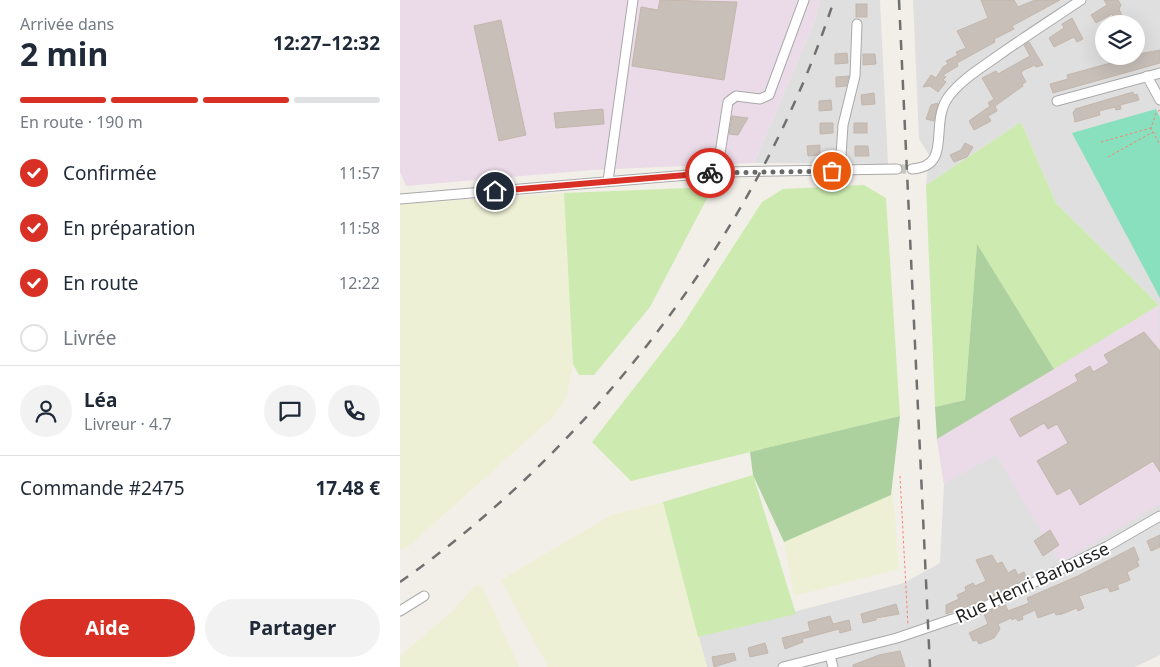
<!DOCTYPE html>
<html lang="fr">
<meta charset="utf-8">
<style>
:root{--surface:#fff;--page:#f2f2f3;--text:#1f2937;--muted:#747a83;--line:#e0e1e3;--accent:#d93025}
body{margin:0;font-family:"Noto Sans",sans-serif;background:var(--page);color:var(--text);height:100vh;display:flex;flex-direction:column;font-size:19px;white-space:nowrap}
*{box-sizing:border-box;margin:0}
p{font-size:16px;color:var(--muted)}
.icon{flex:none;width:28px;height:28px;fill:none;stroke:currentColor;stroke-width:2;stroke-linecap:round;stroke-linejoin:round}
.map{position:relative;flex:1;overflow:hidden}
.drawer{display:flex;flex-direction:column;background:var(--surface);width:400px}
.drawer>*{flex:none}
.buttons{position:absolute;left:695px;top:15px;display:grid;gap:10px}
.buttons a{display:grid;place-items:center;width:50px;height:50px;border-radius:50%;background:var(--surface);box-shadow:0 5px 20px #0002;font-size:25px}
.pin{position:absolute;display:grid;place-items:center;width:42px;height:42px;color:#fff;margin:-21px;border:2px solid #fff;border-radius:50%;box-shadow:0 1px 5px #0007}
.courier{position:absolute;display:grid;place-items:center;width:50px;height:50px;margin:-25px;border:4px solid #d93025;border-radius:50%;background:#fff;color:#222;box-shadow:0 1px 6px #0007}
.overview em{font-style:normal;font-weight:700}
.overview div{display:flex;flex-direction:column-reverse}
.overview{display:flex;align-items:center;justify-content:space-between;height:85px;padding:0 20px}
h1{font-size:32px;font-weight:700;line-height:38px}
.bar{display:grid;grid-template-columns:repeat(4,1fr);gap:8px 5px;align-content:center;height:60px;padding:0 20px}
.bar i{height:6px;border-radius:4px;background:var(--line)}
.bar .on{background:var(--accent)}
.bar p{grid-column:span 4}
.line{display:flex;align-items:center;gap:12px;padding:0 20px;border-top:1px solid var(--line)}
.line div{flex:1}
.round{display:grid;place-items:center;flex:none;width:52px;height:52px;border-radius:26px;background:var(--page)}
ol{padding:0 20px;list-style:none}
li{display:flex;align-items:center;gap:15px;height:55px}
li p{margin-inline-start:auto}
li .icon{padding:5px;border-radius:50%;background:var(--accent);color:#fff;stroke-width:4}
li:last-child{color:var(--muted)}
li i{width:28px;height:28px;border:2px solid var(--line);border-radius:50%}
.primary-button{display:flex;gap:10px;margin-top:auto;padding:10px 20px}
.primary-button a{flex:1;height:58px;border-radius:30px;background:var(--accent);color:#fff;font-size:20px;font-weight:700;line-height:58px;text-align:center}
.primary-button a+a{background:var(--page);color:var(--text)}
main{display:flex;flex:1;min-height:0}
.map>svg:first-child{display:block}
.residential{fill:#e0dfdf;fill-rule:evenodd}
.industrial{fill:#ebdbe8}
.farmland{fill:#eef0d5}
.grass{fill:#cdebb0}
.forest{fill:#add19e}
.pitch{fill:#88e0be}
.building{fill:#c7bfb8;stroke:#c4b6ab}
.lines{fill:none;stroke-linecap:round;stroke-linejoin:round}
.minor-tunnel{stroke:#c8c6c1;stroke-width:9;stroke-dasharray:9 4.5;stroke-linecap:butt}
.minor-casing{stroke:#a9a9a9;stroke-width:11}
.path{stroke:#fa8072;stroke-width:1;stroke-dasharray:2.5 2.5;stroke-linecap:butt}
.minor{stroke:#fff;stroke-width:9}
.rail{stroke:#707070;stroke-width:2.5;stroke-dasharray:10 10;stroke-linecap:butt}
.done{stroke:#6b6a68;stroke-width:5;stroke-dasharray:0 9}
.route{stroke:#d93025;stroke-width:6}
.labels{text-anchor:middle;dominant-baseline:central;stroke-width:4;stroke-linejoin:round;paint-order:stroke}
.street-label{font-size:18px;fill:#222;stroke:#fff}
</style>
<main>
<section class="drawer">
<div class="overview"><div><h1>2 min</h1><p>Arrivée dans</p></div><em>12:27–12:32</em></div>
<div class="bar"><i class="on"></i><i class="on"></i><i class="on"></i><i></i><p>En route · 190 m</p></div>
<ol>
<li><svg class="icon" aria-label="check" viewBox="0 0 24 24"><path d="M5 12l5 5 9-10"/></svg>Confirmée<p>11:57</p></li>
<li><svg class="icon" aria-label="check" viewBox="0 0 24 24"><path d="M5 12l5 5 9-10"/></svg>En préparation<p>11:58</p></li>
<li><svg class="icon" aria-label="check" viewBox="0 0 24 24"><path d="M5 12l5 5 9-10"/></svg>En route<p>12:22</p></li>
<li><i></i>Livrée</li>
</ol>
<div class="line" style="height:90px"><a class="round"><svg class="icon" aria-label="person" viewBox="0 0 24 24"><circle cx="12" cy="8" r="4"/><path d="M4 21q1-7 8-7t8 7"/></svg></a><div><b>Léa</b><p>Livreur · 4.7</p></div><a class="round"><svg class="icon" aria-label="chat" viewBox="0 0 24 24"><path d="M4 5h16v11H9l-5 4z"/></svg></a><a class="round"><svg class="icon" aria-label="phone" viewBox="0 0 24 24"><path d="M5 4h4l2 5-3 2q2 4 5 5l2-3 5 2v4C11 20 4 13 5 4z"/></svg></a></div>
<div class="line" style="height:65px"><div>Commande #2475</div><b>17.48 €</b></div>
<div class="primary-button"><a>Aide</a><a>Partager</a></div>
</section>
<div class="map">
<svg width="760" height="667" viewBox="0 0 760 667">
<rect width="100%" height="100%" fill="#f2efe9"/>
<g class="residential">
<path d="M420,0h60l8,164 -134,-1 61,-143z"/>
<path d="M513,0h247v655l-25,12h-428l-9,-30 206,-54 36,-20 4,-79 -7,-45 222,-134 -103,-102 -35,-81 -95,63 3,-30 -10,-16zM704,24h32v32h-32z"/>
</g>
<g class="industrial">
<path d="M0,0h420l-5,20 -61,143 -162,7 -186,16 -6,-14z"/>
<path d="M759,305l1,199 -100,59 -64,-108 -52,29 -7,-45z"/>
</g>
<g class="farmland">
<path d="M164,193l9,171 -7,34 -14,20 -142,127 -10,5v-346z"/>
<path d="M493,494l6,75 -105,27 -10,-54z"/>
<path d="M263,502l44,165h-159l-47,-87 110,-65z"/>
<path d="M76,585l7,3 36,79h-119v-11l49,-42z"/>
</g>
<g class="grass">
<path d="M621,122l35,81 103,102 -105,64 -77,-124 -12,155 -30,7 -9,-222z"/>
<path d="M464,185l22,13 14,218 -269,65 -39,-39 88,-113 82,-127 21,-13z"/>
<path d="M313,187l-63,120 -56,68h-15l-6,-11 -9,-171z"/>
<path d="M353,475l43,139 -98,23 -35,-135z"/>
</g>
<g class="forest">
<path d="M577,244l77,125 -117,70 -2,-32 30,-7z"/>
<path d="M500,416l-9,79 -107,47 -31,-67 -3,-23z"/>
</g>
<path class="pitch" d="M756,109l4,8v181l-88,-165z"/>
<g class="building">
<path d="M260,0l77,2 -13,78 -92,-14 9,-59 17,3z"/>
<path d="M581,0h33l4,7 17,-7h25l-48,26 2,3 -20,10 1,3 -38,21 1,3 -15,9 3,2 -3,3 3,2 -8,10 -8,-6 -7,1 8,-12 5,3 7,-11 5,-3 -2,-3 12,-6 -2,-3 10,-4 -9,-17 31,-13z"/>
<path d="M704,0h14l3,5 -2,4 3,7 -7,4 -3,-6 -16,9 -5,-8 16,-10z"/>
<rect x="456" y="4" width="11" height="13"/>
<path d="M672,18l11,21 -6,3 -3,-5 -20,10 -5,-9 15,-10 -2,-4z"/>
<path d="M101,20l25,115 -27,6 -25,-115z"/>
<path d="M629,42l14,23 -7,2 -1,-2 -11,5 -3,3 5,9 -4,2 1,2 -28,20 2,5 -9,5 3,5 -17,9 -5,-9 21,-15 -2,-3 6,-4 -12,-21 14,-7 2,3 32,-18 -6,-11z"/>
<path d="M760,50v13l-107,30 -3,-9 18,-5 -1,-4 62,-17 -1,-2z"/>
<path d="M447,53l1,10 -13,1v-10z"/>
<path d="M463,54h12l1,10 -13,1z"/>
<path d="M449,76l-3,10 -10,1v-10z"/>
<path d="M733,92l1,3 3,-1 2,6 -19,5 1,4 -5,1 -1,-3 -16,4 1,4 -25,7 -2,-10 2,-1v-2z"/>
<path d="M474,93l1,11 -13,1 -1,-10z"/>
<path d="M431,100l1,10 -13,1v-10z"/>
<path d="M538,103l-4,18 -8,-2 5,-14z"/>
<path d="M203,109l1,15 -48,4 -2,-15z"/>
<path d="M332,116l16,2 -10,17 -9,-1z"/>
<path d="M420,123h13v10l-13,1z"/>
<rect x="454" y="123" width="13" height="10"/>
<path d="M565,143l8,4 -6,10 -13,5 -4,-7 11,-5z"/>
<path d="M420,145v10l-12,1 -1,-10z"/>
<path d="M455,146h13l1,10h-14z"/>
<path d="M744,332l16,19v121l-7,-11 -73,44 -10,-17 -13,7 -20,-34 31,-18 -11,-19 -9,5 -4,-6 -24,14 -10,-18 68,-38 -3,-6 15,-9 3,6 16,-9 -5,-8z"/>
<path d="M650,530l9,15 -16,11 -9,-15z"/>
<path d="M760,535v12l-9,4 -4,-10z"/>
<path d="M734,547l5,13 -2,1 2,5 -12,6 3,8 -13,5 2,4 -9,3 -2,-5 -29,9 5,12 -6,3 -1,-3 -15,6 -6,1 -1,-3 -17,6 -3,-8 -13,6 1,3 -5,2 -2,-3 -4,2 -1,-2 -13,6 2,5 -6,9 -15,6 -2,-4 -4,1 -4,-8 19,-9 -4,-10 21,-10 3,7 21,-8 -2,-5 51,-22z"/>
<path d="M592,555l5,9 5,-2 6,11 7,-4 3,6 6,-3 3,7 -47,23 -34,12v-9l13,-6 -2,-4 9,-4 -1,-4 8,-4 2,3 11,-5 -10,-21z"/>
<path d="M496,604l3,10 -23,4v2l-13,3 -2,-9z"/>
<path d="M430,616l3,8 16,-4 2,10 -11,3 -1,-4 -37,10 1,3 -18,7 -3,-11 28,-7 -2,-9z"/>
<path d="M365,643l3,10 -18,4 -2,-9z"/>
<path d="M500,651l5,16h-52v-2l26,-10z"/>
<path d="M334,653l2,7 -22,7 -2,-10z"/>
</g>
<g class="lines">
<path class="minor-tunnel" d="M497,169h15"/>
<defs>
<g id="minor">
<path d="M747,76l13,24"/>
<path d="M657,101l103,-28"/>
<path d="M512,169c42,-3 16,-45 37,-73 13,-17 32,-28 50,-41 27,-19 55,-37 82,-55"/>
<path d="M440,171l3,-46 12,-49 2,-52"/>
<path d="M317,173l11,-71 8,-6 24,3 9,-4 35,-95"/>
<path d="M208,181l25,-181"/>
<path d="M0,199l324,-27 173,-3"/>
<path d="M0,611l24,-15"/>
<path d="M430,655l3,12"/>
<path d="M383,667l114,-29 79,-27 132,-65 52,-30"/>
</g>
</defs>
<use href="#minor" class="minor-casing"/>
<g class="path">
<path d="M760,110l-4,3 -5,15 9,17"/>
<path d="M701,142l50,-14"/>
<path d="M708,157l45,-25"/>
<path d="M500,476l8,150"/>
</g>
<use href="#minor" class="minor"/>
<g class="rail">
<path d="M499,0l31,667"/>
<path d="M0,582c195,-137 361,-355 434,-582"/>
</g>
</g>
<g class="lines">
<path class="done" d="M310,173l122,-2"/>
<path class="route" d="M95,191l215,-18"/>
</g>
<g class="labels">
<g class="street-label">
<text transform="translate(632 582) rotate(-25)">Rue Henri Barbusse</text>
</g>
</g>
</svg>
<div class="buttons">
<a><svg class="icon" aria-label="layers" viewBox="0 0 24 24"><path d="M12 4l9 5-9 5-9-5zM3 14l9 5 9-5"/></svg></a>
</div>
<div class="pin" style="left:432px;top:171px;background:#ea580c"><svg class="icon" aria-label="bag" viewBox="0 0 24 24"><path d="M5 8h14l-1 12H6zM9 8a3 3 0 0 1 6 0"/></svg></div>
<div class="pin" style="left:95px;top:191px;background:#1f2937"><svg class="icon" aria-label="home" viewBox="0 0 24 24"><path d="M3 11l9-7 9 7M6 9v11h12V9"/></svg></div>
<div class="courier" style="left:310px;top:173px"><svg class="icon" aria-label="bike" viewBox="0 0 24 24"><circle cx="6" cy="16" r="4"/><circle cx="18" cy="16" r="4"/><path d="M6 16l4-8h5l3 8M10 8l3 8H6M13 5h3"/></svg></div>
</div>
</main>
